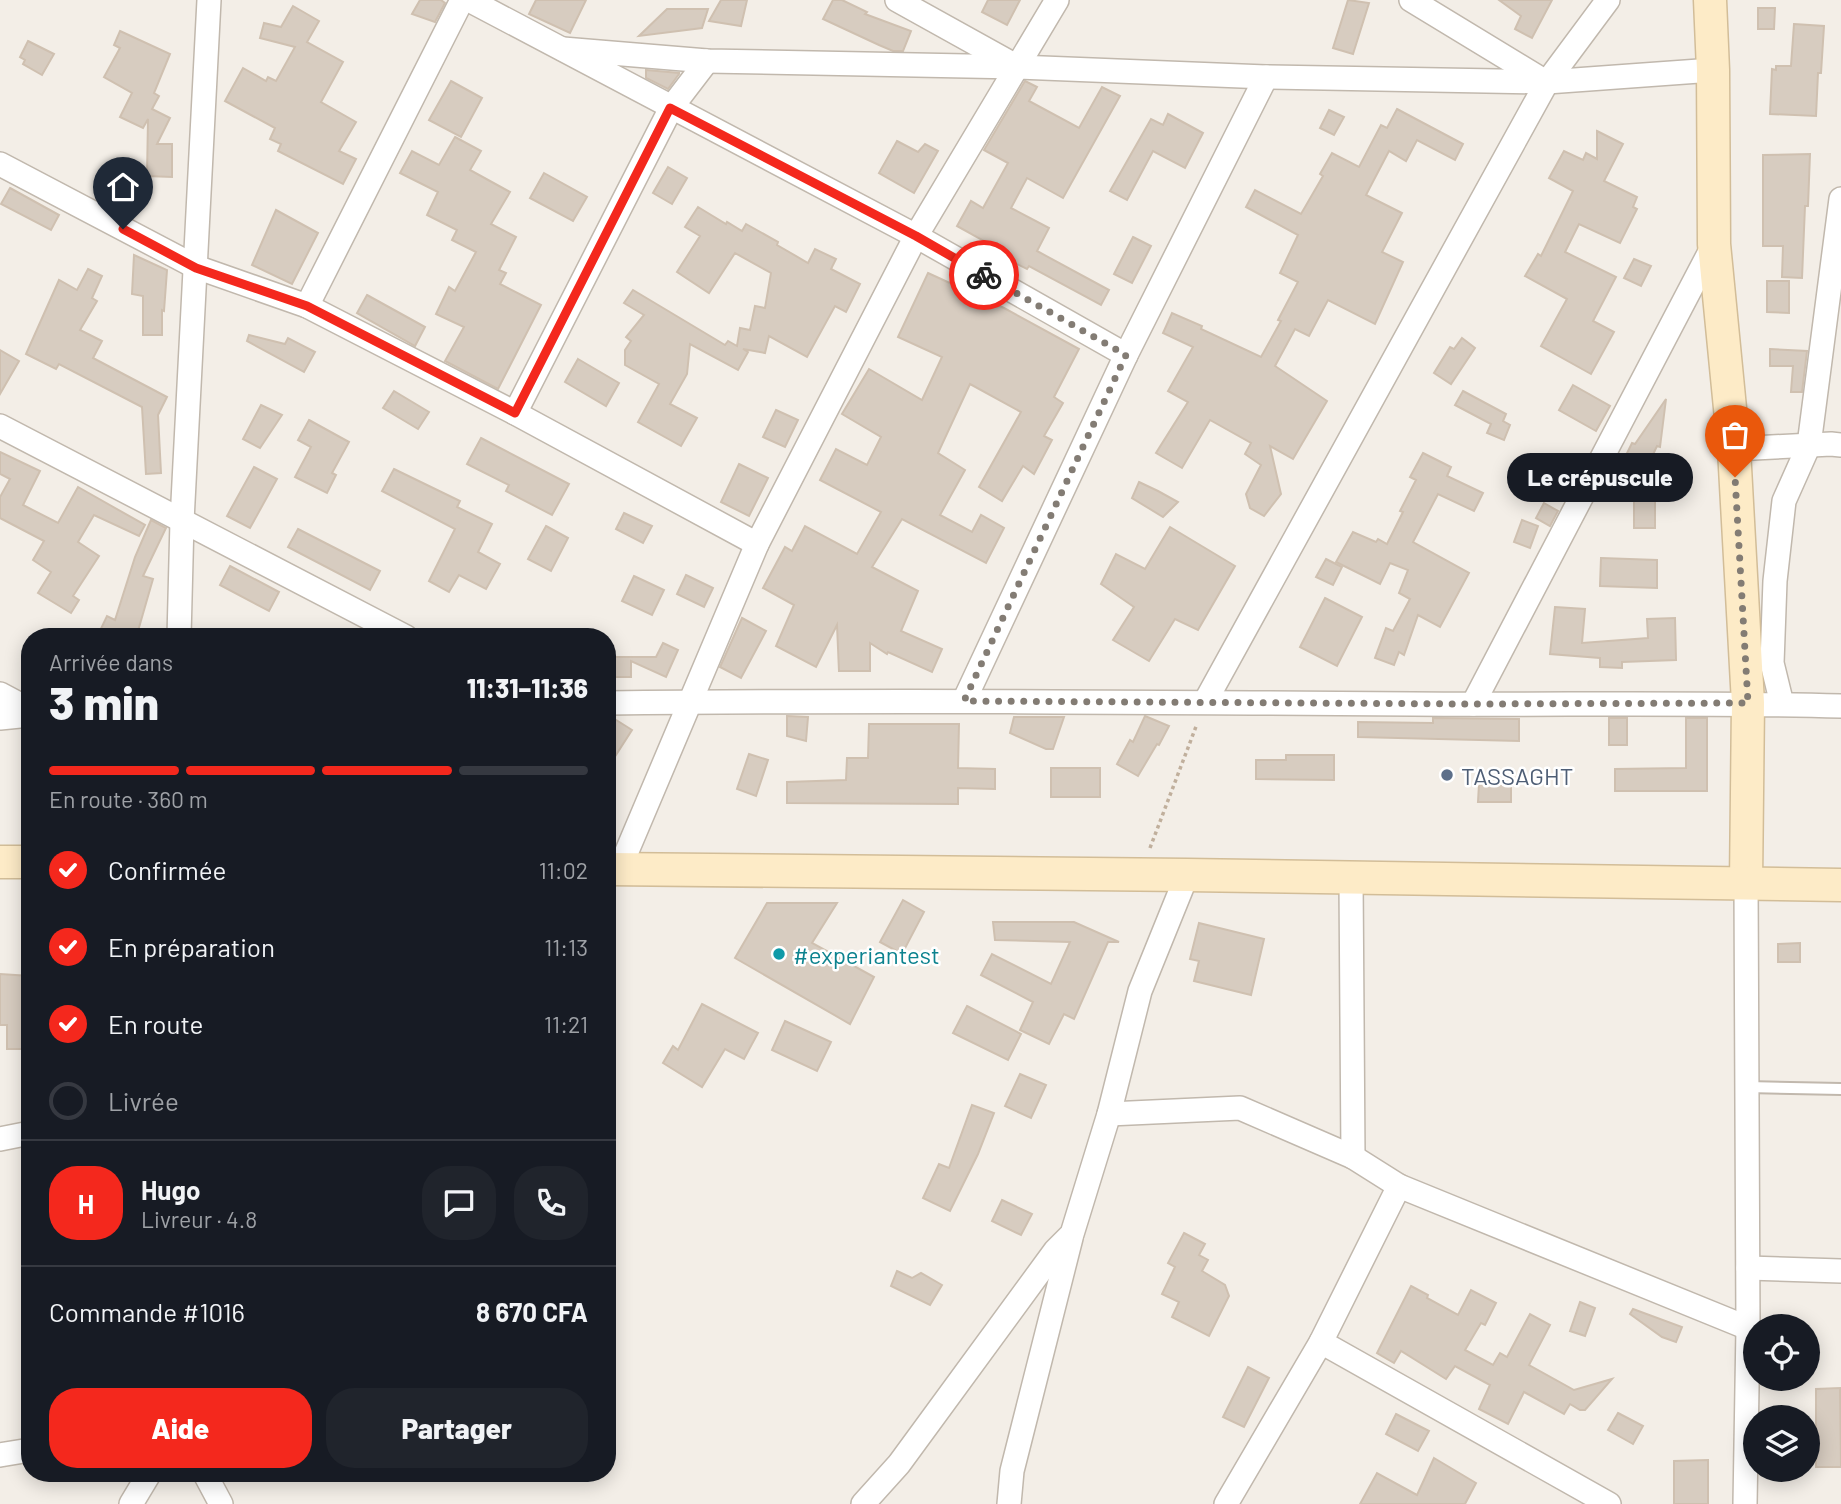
<!DOCTYPE html>
<html lang="fr">
<meta charset="utf-8">
<style>
:root{--surface:#171b24;--page:#20242c;--text:#f1f3f6;--muted:#9ea1a6;--line:#363941;--accent:#f4281d}
body{margin:0;font-family:Barlow,sans-serif;background:var(--page);color:var(--text);height:100vh;display:flex;flex-direction:column;font-size:26px;white-space:nowrap}
*{box-sizing:border-box;margin:0}
p{font-size:23px;color:var(--muted)}
.icon{flex:none;width:38px;height:38px;fill:none;stroke:currentColor;stroke-width:2;stroke-linecap:round;stroke-linejoin:round}
.map{position:relative;flex:1;overflow:hidden}
.side{position:absolute;left:21px;top:628px;width:595px;height:854px;display:flex;flex-direction:column;background:var(--surface);border-radius:28px;box-shadow:0 4px 18px #0003}
.side>*{flex:none}
.fabs{position:absolute;left:1743px;top:1314px;display:grid;gap:14px}
.fabs a{display:grid;place-items:center;width:77px;height:77px;border-radius:50%;background:var(--surface);box-shadow:0 4px 18px #0003;font-size:35px}
.pin{position:absolute;display:grid;place-items:center;width:60px;height:60px;color:#fff;margin:-72px -30px;border-radius:50% 50% 50% 0;rotate:-45deg;box-shadow:0 0 7px #0007}
.pin .icon{rotate:45deg}
.courier{position:absolute;display:grid;place-items:center;width:70px;height:70px;margin:-35px;border:5px solid #f4281d;border-radius:50%;background:#fff;color:#222;box-shadow:0 2px 9px #0007}
.bubble{position:absolute;height:49px;border-radius:24px;background:var(--surface);box-shadow:0 4px 18px #0003;font-size:23px;font-weight:800;line-height:49px;text-align:center}
.headline em{font-style:normal;font-weight:800}
.headline div{display:flex;flex-direction:column-reverse}
.headline{display:flex;align-items:center;justify-content:space-between;height:119px;padding:0 28px}
h1{font-size:46px;font-weight:800;line-height:52px}
.bar{display:grid;grid-template-columns:repeat(4,1fr);gap:10px 7px;align-content:center;height:84px;padding:0 28px}
.bar i{height:9px;border-radius:5px;background:var(--line)}
.bar .active{background:var(--accent)}
.bar p{grid-column:span 4}
.line{display:flex;align-items:center;gap:18px;padding:0 28px;border-top:2px solid var(--line)}
.line div{flex:1}
.round{display:grid;place-items:center;flex:none;width:74px;height:74px;border-radius:28px;background:var(--page)}
ol{padding:0 28px;list-style:none}
li{display:flex;align-items:center;gap:21px;height:77px}
li p{margin-inline-start:auto}
li .icon{padding:7px;border-radius:50%;background:var(--accent);color:#fff;stroke-width:4}
li:last-child{color:var(--muted)}
li i{width:38px;height:38px;border:4px solid var(--line);border-radius:50%}
.button{display:flex;gap:14px;margin-top:auto;padding:14px 28px}
.button a{flex:1;height:80px;border-radius:28px;background:var(--accent);color:#fff;font-size:28px;font-weight:800;line-height:80px;text-align:center}
.button a+a{background:var(--page);color:var(--text)}
.map>svg:first-child{display:block}
.building{fill:#d7ccc0;stroke:#cfc0b0;stroke-width:2}
.lines{fill:none;stroke-linecap:round;stroke-linejoin:round}
.lane-casing{stroke:#c1b8ad;stroke-width:14}
.street-casing{stroke:#c1b8ad;stroke-width:26}
.secondary-casing{stroke:#d2bd98;stroke-width:35}
.path{stroke:#c0af9c;stroke-width:3.5;stroke-dasharray:3.5 3.5;stroke-linecap:butt}
.lane{stroke:#fff;stroke-width:10}
.street{stroke:#fff;stroke-width:23}
.secondary{stroke:#fdebc7;stroke-width:32}
.done{stroke:#837c74;stroke-width:7;stroke-dasharray:0 12.6}
.route{stroke:#f4281d;stroke-width:9}
.service-dot{fill:#5c6f8a;stroke:#fff;stroke-width:2.5}
.culture-dot{fill:#0f9aa8;stroke:#fff;stroke-width:2.5}
.labels{text-anchor:middle;dominant-baseline:central;stroke-width:5;stroke-linejoin:round;paint-order:stroke}
.service-label{font-size:24px;fill:#4e5e75;stroke:#fff;text-anchor:start}
.culture-label{font-size:24px;fill:#0d838f;stroke:#fff;text-anchor:start}
</style>
<div class="map">
<svg width="1841" height="1504" viewBox="0 0 1841 1504">
<rect width="100%" height="100%" fill="#f3eee7"/>
<g class="building">
<path d="M420,0h21l4,3 -10,19 -23,-8z"/>
<path d="M536,0h50l-16,33 -41,-19z"/>
<path d="M721,0h26l-6,26 -32,-5z"/>
<path d="M833,0h9l25,12 -2,2 46,17 -8,20h-10l-14,-6 -56,-26z"/>
<path d="M988,0h32l-13,25 -25,-13z"/>
<path d="M1348,0l21,3 -16,51 -20,-6z"/>
<path d="M1499,0h53l-20,38 -17,-9 6,-13z"/>
<path d="M293,6l26,15 -12,21 36,20 -22,40 35,20 -17,29 17,8 -13,25 -65,-33 3,-7 -11,-5 5,-11 -50,-27 18,-33 23,13 2,-4 8,4 19,-34 -35,-9 4,-15 17,4z"/>
<path d="M1758,8h17l-1,21h-16z"/>
<path d="M667,9h41l-6,19 -63,8z"/>
<path d="M1794,24l30,2 -3,47h-3l-2,43 -46,-2 2,-45 4,1v-4h15z"/>
<path d="M120,31l50,23 -16,39 5,3 -7,13 18,9 -13,26h15v33l-25,-1 1,-57 -5,9 -23,-11 12,-24 -28,-16 16,-29 -6,-3z"/>
<path d="M28,41l26,13 -12,21 -19,-11 2,-4 -5,-3z"/>
<path d="M646,70l33,3v1l-11,15 -22,-11z"/>
<path d="M451,81l31,17 -21,39 -32,-17z"/>
<path d="M1025,81l12,6 -8,14 50,27 23,-41 18,9 -57,102 -36,-20 -16,30 38,20 -12,23 72,39 -8,15 -72,-39 -2,3 -44,-22 3,-5 -29,-16 14,-25 12,7 25,-45 -24,-13z"/>
<path d="M1397,109l66,35 -8,16 -38,-20 -11,21 -17,-10 -23,44 36,18 -20,39 21,10 -28,62 -47,-24 -19,36 -14,-7 -20,37 52,35 -34,58 -23,-13 11,48 -17,22 -14,-8 -4,-14 15,-29 -16,-11 6,-11 -41,-23 -28,48 -26,-15 32,-51 -20,-11 25,-44 -30,-14 9,-20 30,13 -1,3 60,28 20,-36 -3,-1 20,-38 -18,-9 18,-38 -52,-28 9,-17 46,24 22,-38 -3,-2 12,-21 27,14 22,-42 6,3z"/>
<path d="M1329,110l15,7 -10,18 -14,-7z"/>
<path d="M1168,114l35,19 -18,35 -32,-17 -26,49 -17,-9 41,-72 12,6z"/>
<path d="M1597,131l26,13 -19,37 33,16 -4,10 4,2 -17,34 -41,-19 -14,28 51,25 -23,44 21,11 -23,42 -50,-28 26,-47 -42,-23 13,-22 3,2 32,-65 -24,-13 15,-27 19,9 3,-7 11,6z"/>
<path d="M455,137l26,14 -11,19 40,22 -19,32 25,13 -17,33 7,3 -6,11 41,21 -43,84 -53,-28 19,-34 -28,-13 13,-27 6,4 21,-39 -24,-12 5,-10 -30,-15 11,-23 -38,-19 12,-22 27,14z"/>
<path d="M897,141l21,11 7,-8 13,7 -24,42 -35,-20z"/>
<path d="M1810,154l-2,52h-3l-3,72 -20,-1 1,-31h-20v-91z"/>
<path d="M668,167l19,11 -15,26 -19,-11z"/>
<path d="M544,173l43,24 -14,24 -43,-23z"/>
<path d="M10,188l49,27 -8,15 -50,-26z"/>
<path d="M698,207l28,17 1,-2 15,9 4,-7 32,18 -1,3 31,18 7,-14 21,10 -5,10 29,15 -14,28 -11,-6 -28,51 -38,-21 -4,17 -22,-4 5,3 -10,18 -48,-26 -3,30 -17,30 27,14 -16,28 -43,-24 21,-38 -34,-19v-15l6,-9 -5,-4 18,-22 -20,-12 9,-13 92,55 3,-4 9,5 3,-18 10,2 5,-24 10,2 6,-35 -36,-20 -26,40 -32,-21 23,-36 -15,-9z"/>
<path d="M276,210l42,23 -26,51 -40,-19z"/>
<path d="M1133,237l18,9 -19,37 -18,-9z"/>
<path d="M134,255l33,15 -3,41 -2,-1v25h-19v-39l-11,-2z"/>
<path d="M1634,259l17,7 -10,20 -17,-8z"/>
<path d="M88,269l14,7 -10,22 5,3 -17,29 22,11 -9,17 74,39 -9,18 3,58 -15,1 -4,-67 -83,-43 -3,5 -30,-15 33,-74 18,10z"/>
<path d="M928,273l76,35 75,41 -25,48 9,6 -19,33 8,4 -18,34 -11,-8 -21,35 -23,-14 42,-75 -51,-28 -32,69 27,17 -25,45 32,17 9,-17 23,13 -18,35 -84,-44 -30,48 46,24 -17,40 41,18 -10,23 -44,-20 -1,2 -17,-11v28h-31l-2,-46 -21,42 -40,-21 18,-41 -31,-17 22,-41 7,4 13,-25 52,28 24,-42 -61,-32 16,-31 31,16 14,-28 -39,-23 27,-45 53,31 20,-43 -44,-20z"/>
<path d="M1767,281h22v32l-22,-1z"/>
<path d="M367,295l58,32 -10,19 -58,-33z"/>
<path d="M249,335l36,9 3,-6 27,14 -11,20 -57,-31z"/>
<path d="M1462,338l13,10 -24,36 -17,-11 16,-26 4,2z"/>
<path d="M1770,349l37,2 -5,41h-11l2,-26h-23z"/>
<path d="M0,350l19,11 -19,33z"/>
<path d="M578,359l41,24 -13,23 -41,-24z"/>
<path d="M1573,385l37,21 -14,25 -37,-21z"/>
<path d="M394,391l35,21 -11,17 -35,-21z"/>
<path d="M1463,391l43,23 -3,7 7,4 -6,15 -17,-7 4,-9 -36,-19z"/>
<path d="M1666,399l-6,48 -3,-1 -24,51 -22,-11 21,-43 3,1z"/>
<path d="M261,405l21,10 -22,33 -17,-9z"/>
<path d="M776,410l22,10 -13,27 -22,-10z"/>
<path d="M309,420l40,22 -17,31 4,2 -9,18 -32,-16 16,-30 -13,-7z"/>
<path d="M481,438l88,46 -17,31 -46,-24 3,-6 -42,-21z"/>
<path d="M0,452l40,19 -17,34 35,18 20,-36 67,38 -6,11 -45,-21 -16,27 21,14 -26,40 6,4 -8,13 -33,-20 13,-21 -18,-12 11,-19 -44,-23v-21l10,-18 -10,-5z"/>
<path d="M1423,453l28,14 -4,9 36,17 -9,18 -36,-17 -25,48 56,31 -29,54 -22,-12 -14,40 -5,-3 -5,13 -19,-7 11,-30 7,3 17,-32 -11,-6 9,-23 -18,-7 -10,21 -44,-22 17,-30 23,10 2,-3 9,5 16,-32 -3,-1 16,-31 -6,-3z"/>
<path d="M739,464l29,14 -19,38 -28,-14z"/>
<path d="M254,467l23,12 -27,49 -23,-12z"/>
<path d="M394,469l66,32 -3,6 35,17 -14,28 22,12 -14,25 -27,-14 -10,17 -20,-11 26,-52 -73,-38z"/>
<path d="M1139,482l19,9 20,11 -15,15 -31,-19z"/>
<path d="M1655,496v32h-21v-31z"/>
<path d="M1544,503l14,8 -8,15 -14,-8z"/>
<path d="M624,513l28,13 -9,17 -27,-14z"/>
<path d="M151,520l15,8 -23,48 10,3 -15,52 13,6h-54l10,-21 8,4 20,-63z"/>
<path d="M1522,520l16,6 -8,22 -16,-6z"/>
<path d="M546,526l22,12 -17,33 -23,-12z"/>
<path d="M1170,527l65,39 -37,64 -23,-11 -26,42 -36,-21 21,-33 -33,-23 15,-30 29,15z"/>
<path d="M298,529l82,42 -10,19 -82,-43z"/>
<path d="M1601,558l56,2v28l-57,-2z"/>
<path d="M1326,559l16,8 -9,18 -17,-8z"/>
<path d="M230,566l49,26 -10,19 -49,-26z"/>
<path d="M686,575l27,13 -9,19 -27,-13z"/>
<path d="M634,576l30,14 -12,25 -30,-14z"/>
<path d="M1325,598l37,19 -25,49 -37,-19z"/>
<path d="M1555,607l30,2 -3,34 66,-5 -1,-19 28,-1 1,42 -54,2v6l-22,-1v-9l-50,-4z"/>
<path d="M742,618l24,13 -25,47 -21,-11z"/>
<path d="M663,643l15,7 -12,27 -35,-16v16h-24v-20h49z"/>
<path d="M787,716l21,1 -2,24 -19,-5z"/>
<path d="M1145,716l24,10 -10,19 -2,-1 -19,32 -21,-12 13,-24 3,2z"/>
<path d="M1014,717h50l-11,32h-7l-36,-16z"/>
<path d="M613,718l19,12 -25,39v-42z"/>
<path d="M1433,718l86,1v22l-161,-4v-15l75,1z"/>
<rect x="1609" y="718" width="18" height="27"/>
<path d="M1686,718h21v73h-92v-22l71,-1z"/>
<path d="M869,724h90l-1,44 37,1v20l-37,-1v16l-171,-1v-21l59,-2 1,-22h21z"/>
<path d="M749,754l19,6 -12,36 -19,-7z"/>
<path d="M1286,755h48v25l-78,-1v-19h30z"/>
<rect x="1051" y="768" width="49" height="29"/>
<path d="M1479,784l32,1v17h-33z"/>
<path d="M903,900l21,12 -22,42 -22,-12z"/>
<path d="M767,903h70l-25,40 62,34 -24,47 -115,-66z"/>
<path d="M993,922h81l45,20h-11l-34,77 -10,-5 -15,30 -29,-14 13,-28 -52,-27 11,-21 59,30 19,-42 -75,-2z"/>
<path d="M1199,923l65,16 -13,56 -57,-14 5,-20 -9,-2z"/>
<path d="M1800,943v19h-22v-18z"/>
<path d="M0,974l30,2v73h-23v-24h-7z"/>
<path d="M702,1004l56,29 -14,26 -19,-10 -23,38 -39,-24 10,-17 5,4z"/>
<path d="M967,1006l54,28 -13,26 -55,-27z"/>
<path d="M785,1021l46,21 -14,29 -45,-21z"/>
<path d="M1020,1074l26,11 -15,33 -26,-12z"/>
<path d="M972,1105l22,8 -16,41 -28,57 -27,-13 16,-34 10,4z"/>
<path d="M1002,1200l30,14 -11,21 -29,-14z"/>
<path d="M1184,1233l21,11 -6,11 9,5 -6,11 23,14 4,11 -20,40 -37,-19 7,-15 -17,-8 13,-27 -7,-4z"/>
<path d="M897,1271l15,7 9,-5 21,12 -12,20 -39,-19z"/>
<path d="M1411,1286l17,9 -1,3 31,17 13,-25 25,13 -11,22 -4,-2 -16,27 28,15 7,-12 7,4 23,-43 20,11 -21,40 45,25 38,-11 -27,31h-5l-10,-6 -6,10 -40,-22 -16,32 -29,-15 11,-24 -35,-19 -9,13 -45,-28 -7,12 -17,-10z"/>
<path d="M1580,1302l15,6 -10,28 -15,-5z"/>
<path d="M1633,1309l49,18 -6,15 -14,-5 -32,-23z"/>
<path d="M1248,1367l21,11 -25,49 -21,-10z"/>
<path d="M1840,1388l1,79h-25v-78z"/>
<path d="M1618,1413l25,13 -10,18 -25,-14z"/>
<path d="M1396,1414l33,17 -11,20 -32,-17z"/>
<path d="M1434,1458l42,25 -11,21h-105l17,-31 40,22z"/>
<path d="M1708,1460v44h-34v-43z"/>
</g>
<g class="lines">
<defs>
<path id="lane" d="M1747,1087l94,2"/>
<g id="street">
<path d="M469,0l447,236 210,119"/>
<path d="M897,0l117,65"/>
<path d="M1411,0l135,82"/>
<path d="M563,49l144,12 311,6 248,10 281,5 166,-12"/>
<path d="M0,164l196,103 111,39 208,107 242,131"/>
<path d="M307,306l155,-306"/>
<path d="M515,413l156,-305 36,-47"/>
<path d="M0,426l406,211"/>
<path d="M1734,449l97,-5 10,1"/>
<path d="M179,637l3,-116 27,-521"/>
<path d="M0,694l30,16"/>
<path d="M964,701l162,-346 140,-278"/>
<path d="M1205,702l342,-620 61,-82"/>
<path d="M607,703c269,-3 538,-1 806,1 143,1 285,-2 428,2"/>
<path d="M1473,704l241,-460"/>
<path d="M1782,704l-10,-41 3,-82 9,-80 25,-56 32,-246"/>
<path d="M0,718l30,-3"/>
<path d="M619,870l138,-326 159,-308 141,-236"/>
<path d="M1351,879l2,278"/>
<path d="M1109,1114l131,-6 113,49 46,29 349,142"/>
<path d="M0,1139l30,-6"/>
<path d="M1748,1268l93,3"/>
<path d="M1321,1342l288,162"/>
<path d="M0,1455l30,-5"/>
<path d="M205,1474l16,30"/>
<path d="M131,1504l18,-30"/>
<path d="M863,1504l36,-40 156,-213 17,-17 37,-120 31,-123 47,-116"/>
<path d="M1009,1504l3,-33 59,-233"/>
<path d="M1226,1504l95,-162 78,-156"/>
<path d="M1745,1504l3,-176 -2,-445"/>
</g>
<g id="secondary">
<path d="M1710,0l3,70 1,174 20,205 14,254 -2,180"/>
<path d="M0,862h30"/>
<path d="M607,869l580,6 654,10"/>
</g>
</defs>
<use href="#lane" class="lane-casing"/>
<use href="#street" class="street-casing"/>
<use href="#secondary" class="secondary-casing"/>
<path class="path" d="M1150,848l47,-124"/>
<use href="#lane" class="lane"/>
<use href="#street" class="street"/>
<use href="#secondary" class="secondary"/>
</g>
<g class="lines">
<path class="done" d="M984,275l142,80 -162,346 509,3 275,-1 -13,-226"/>
<path class="route" d="M123,229l73,39 111,38 208,107 155,-305 246,128 68,39"/>
</g>
<circle class="service-dot" cx="1447" cy="775" r="7"/>
<circle class="culture-dot" cx="779" cy="954" r="7"/>
<g class="labels">
<g class="service-label">
<text x="1461" y="775">TASSAGHT</text>
</g>
<g class="culture-label">
<text x="793" y="954">#experiantest</text>
</g>
</g>
</svg>
<div class="fabs">
<a><svg class="icon" aria-label="locate" viewBox="0 0 24 24"><circle cx="12" cy="12" r="6"/><path d="M12 2v4M12 18v4M2 12h4M18 12h4"/></svg></a>
<a><svg class="icon" aria-label="layers" viewBox="0 0 24 24"><path d="M12 4l9 5-9 5-9-5zM3 14l9 5 9-5"/></svg></a>
</div>
<div class="pin" style="left:1735px;top:477px;background:#ea580c"><svg class="icon" aria-label="bag" viewBox="0 0 24 24"><path d="M5 8h14l-1 12H6zM9 8a3 3 0 0 1 6 0"/></svg></div>
<div class="pin" style="left:123px;top:229px;background:#1f2937"><svg class="icon" aria-label="home" viewBox="0 0 24 24"><path d="M3 11l9-7 9 7M6 9v11h12V9"/></svg></div>
<div class="courier" style="left:984px;top:275px"><svg class="icon" aria-label="bike" viewBox="0 0 24 24"><circle cx="6" cy="16" r="4"/><circle cx="18" cy="16" r="4"/><path d="M6 16l4-8h5l3 8M10 8l3 8H6M13 5h3"/></svg></div>
<div class="bubble" style="left:1507px;top:453px;width:186px">Le crépuscule</div>
<section class="side">
<div class="headline"><div><h1>3 min</h1><p>Arrivée dans</p></div><em>11:31–11:36</em></div>
<div class="bar"><i class="active"></i><i class="active"></i><i class="active"></i><i></i><p>En route · 360 m</p></div>
<ol>
<li><svg class="icon" aria-label="check" viewBox="0 0 24 24"><path d="M5 12l5 5 9-10"/></svg>Confirmée<p>11:02</p></li>
<li><svg class="icon" aria-label="check" viewBox="0 0 24 24"><path d="M5 12l5 5 9-10"/></svg>En préparation<p>11:13</p></li>
<li><svg class="icon" aria-label="check" viewBox="0 0 24 24"><path d="M5 12l5 5 9-10"/></svg>En route<p>11:21</p></li>
<li><i></i>Livrée</li>
</ol>
<div class="line" style="height:126px"><b class="round" style="background:var(--accent);color:#fff">H</b><div><b>Hugo</b><p>Livreur · 4.8</p></div><a class="round"><svg class="icon" aria-label="chat" viewBox="0 0 24 24"><path d="M4 5h16v11H9l-5 4z"/></svg></a><a class="round"><svg class="icon" aria-label="phone" viewBox="0 0 24 24"><path d="M5 4h4l2 5-3 2q2 4 5 5l2-3 5 2v4C11 20 4 13 5 4z"/></svg></a></div>
<div class="line" style="height:91px"><div>Commande #1016</div><b>8 670 CFA</b></div>
<div class="button"><a>Aide</a><a>Partager</a></div>
</section>
</div>
